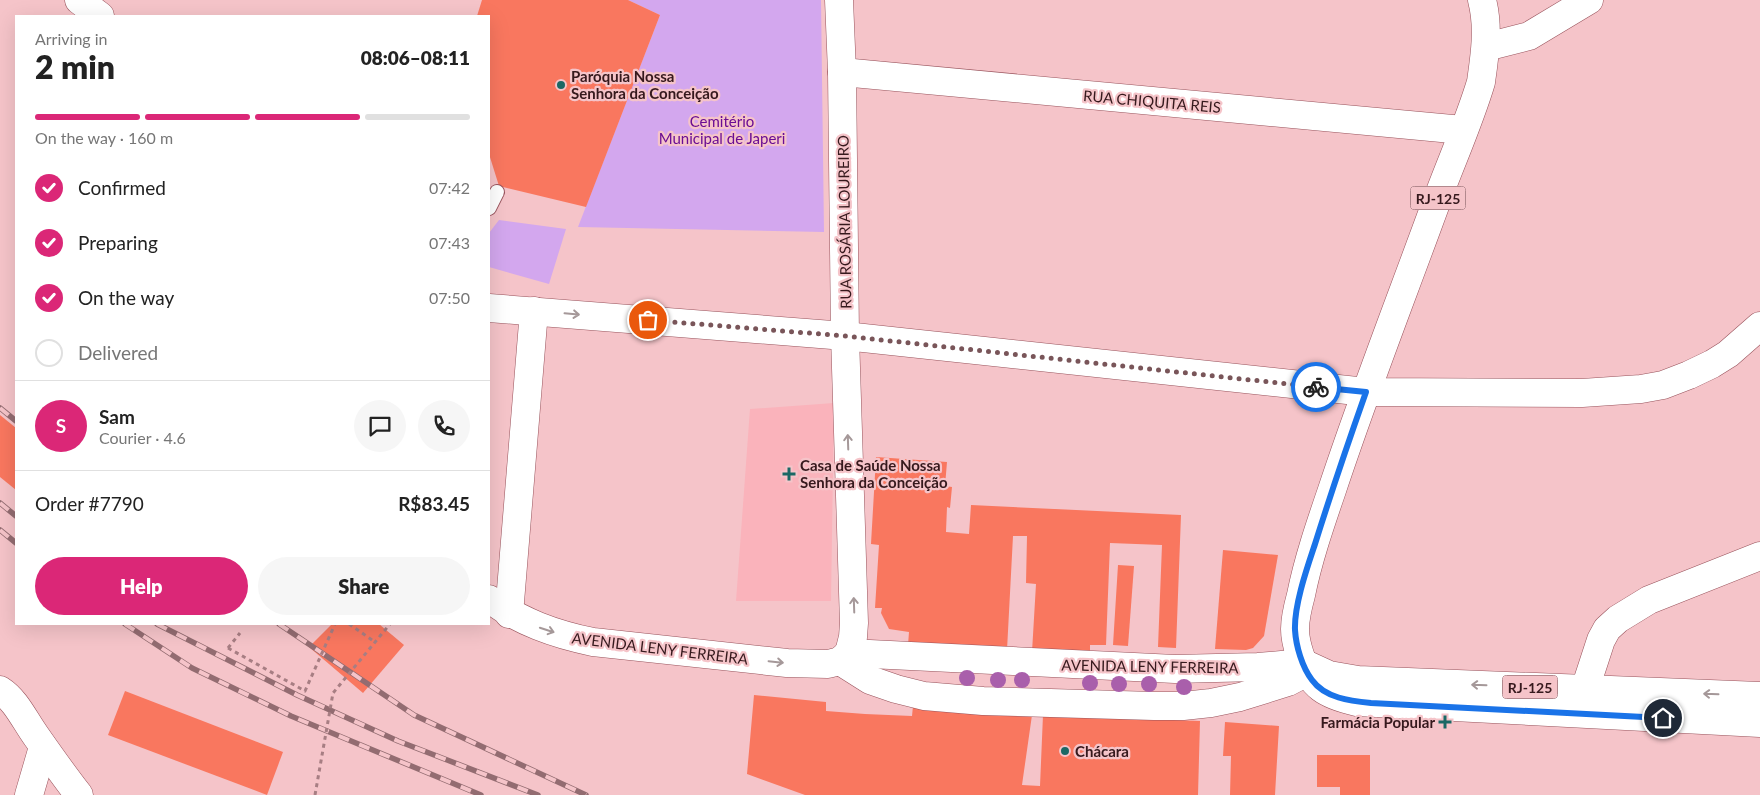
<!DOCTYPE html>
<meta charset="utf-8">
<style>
:root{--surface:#fff;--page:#f6f6f6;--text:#222;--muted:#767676;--line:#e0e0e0;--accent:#db2777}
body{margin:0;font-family:Lato,sans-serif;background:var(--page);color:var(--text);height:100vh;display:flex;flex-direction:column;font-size:19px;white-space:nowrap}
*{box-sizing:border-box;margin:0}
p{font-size:16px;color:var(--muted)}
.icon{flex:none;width:28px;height:28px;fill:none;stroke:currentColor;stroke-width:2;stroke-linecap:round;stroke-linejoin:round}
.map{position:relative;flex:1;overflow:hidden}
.sheet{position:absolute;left:15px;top:15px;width:475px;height:610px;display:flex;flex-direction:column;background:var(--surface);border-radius:0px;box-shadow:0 5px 20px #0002}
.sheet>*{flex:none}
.pin{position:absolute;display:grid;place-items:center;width:42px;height:42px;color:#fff;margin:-21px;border:2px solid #fff;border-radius:50%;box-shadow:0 1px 5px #0007}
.courier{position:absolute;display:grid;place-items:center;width:50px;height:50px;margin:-25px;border:4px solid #1a73e8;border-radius:50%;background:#fff;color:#222;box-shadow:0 1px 6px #0007}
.headline em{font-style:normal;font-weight:800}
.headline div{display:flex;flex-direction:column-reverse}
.headline{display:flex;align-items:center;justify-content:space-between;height:85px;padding:0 20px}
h1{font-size:32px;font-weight:800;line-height:38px}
.bar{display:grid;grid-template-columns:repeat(4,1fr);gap:8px 5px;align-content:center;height:60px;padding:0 20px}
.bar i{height:6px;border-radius:4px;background:var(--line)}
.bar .active{background:var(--accent)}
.bar p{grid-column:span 4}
.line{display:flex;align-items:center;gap:12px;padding:0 20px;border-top:1px solid var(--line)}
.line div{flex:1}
.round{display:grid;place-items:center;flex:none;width:52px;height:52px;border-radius:26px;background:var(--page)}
ol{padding:0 20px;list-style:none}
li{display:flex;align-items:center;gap:15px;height:55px}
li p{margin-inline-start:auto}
li .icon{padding:5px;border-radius:50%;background:var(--accent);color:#fff;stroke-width:4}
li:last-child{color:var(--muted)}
li i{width:28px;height:28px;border:2px solid var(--line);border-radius:50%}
.primary-button{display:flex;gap:10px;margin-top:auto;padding:10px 20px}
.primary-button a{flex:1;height:58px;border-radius:30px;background:var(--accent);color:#fff;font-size:20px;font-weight:800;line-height:58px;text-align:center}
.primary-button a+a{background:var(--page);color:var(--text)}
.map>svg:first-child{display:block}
.built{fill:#fab3bb}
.green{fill:#d3a7ee}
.building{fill:#f9775f}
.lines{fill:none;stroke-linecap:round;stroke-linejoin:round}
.lane-casing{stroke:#98525b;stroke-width:16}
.street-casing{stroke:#98525b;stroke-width:29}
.secondary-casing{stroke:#98525b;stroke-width:29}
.primary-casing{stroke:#98525b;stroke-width:29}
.path{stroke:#a77e83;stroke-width:3;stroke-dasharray:4 4;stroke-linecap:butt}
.lane{stroke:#fff;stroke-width:14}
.street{stroke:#fff;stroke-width:28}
.secondary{stroke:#fff;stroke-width:28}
.primary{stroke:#fff;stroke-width:28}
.rail-casing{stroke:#936c71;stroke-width:5.5}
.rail{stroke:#f5c4c9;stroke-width:4;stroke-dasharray:11;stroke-linecap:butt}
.path-bridge{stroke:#a77e83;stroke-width:3;stroke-dasharray:4 4;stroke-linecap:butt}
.tree{fill:#a95fab}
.oneway{stroke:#a59899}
.done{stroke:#795559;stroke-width:5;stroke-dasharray:0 9}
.route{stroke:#1a73e8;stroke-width:6}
.poi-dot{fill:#1b6865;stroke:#f5c4c9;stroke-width:2}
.labels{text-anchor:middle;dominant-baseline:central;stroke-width:4.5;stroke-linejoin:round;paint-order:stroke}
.shield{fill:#f5c4c9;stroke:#6f4c51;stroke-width:1}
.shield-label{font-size:14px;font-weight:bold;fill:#36191d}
.poi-label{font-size:15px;font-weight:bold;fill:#36191d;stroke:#f5c4c9;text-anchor:start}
.street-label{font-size:15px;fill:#36191d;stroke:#f5c4c9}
.park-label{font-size:15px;fill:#6b0d93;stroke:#f5c4c9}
</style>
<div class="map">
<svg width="1760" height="795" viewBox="0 0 1760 795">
<rect width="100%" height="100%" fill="#f5c4c9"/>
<path class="built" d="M834,403l-3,198h-95l14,-192z"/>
<g class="green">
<path d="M628,0h193l3,232 -246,-5 82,-212z"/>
<path d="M499,220l67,9 -17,55 -60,-17v-34z"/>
</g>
<g class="building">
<path d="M482,0h146l32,15 -74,192 -87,-21 -10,-32v-138h-12z"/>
<path d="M0,415l16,13v62l-16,-13z"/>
<path d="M876,457l71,5 -2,24 7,1 -2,21 -3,-1 -1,25 23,2 2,-29 210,10 -5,133 -18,-1 4,-102 -52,-2 -4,102h-16v9l-58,-2 4,-68 -10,-1 1,-47h-14l-6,114 -99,-5 1,-13 -20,-3 -8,-16 1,-5h-7l4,-63 -8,-1z"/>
<path d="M1223,550l55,5 -14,81 -11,12 -7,2 -31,-1z"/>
<path d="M1118,565l16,1 -6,80 -15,-1z"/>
<path d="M332,624h47l25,21 -41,48 -54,-46z"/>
<path d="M125,691l158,61 -16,43 -159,-60z"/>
<path d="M754,695l72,7v9l39,3 47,2 1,-10 119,9 -10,70 18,1 3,-71 157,6 -2,74h-393l-58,-21z"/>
<path d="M1225,722l54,4 -4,69h-45l1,-39h-8z"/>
<path d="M1317,755h53v40h-30v-8h-23z"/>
</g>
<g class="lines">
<defs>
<path id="lane" d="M489,208l8,-16"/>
<g id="street">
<path d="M79,0l21,16"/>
<path d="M839,0l3,72 3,264 9,287 -1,14 -4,16"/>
<path d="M1486,47l43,-11 60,-36"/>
<path d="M842,72l621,58"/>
<path d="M489,308l356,28 521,56 216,1 59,-4 22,-4 26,-10 23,-11 16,-10 32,-28"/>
<path d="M489,599c32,23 65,35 104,43l194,21 41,1 12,-3 9,-8 326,16 83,-2 45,-4"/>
<path d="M509,614l25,-303"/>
<path d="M840,661l30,19 26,9 28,7 59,5 171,5h29l28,-3 29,-6 48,-15 19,-10"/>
<path d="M1585,689l16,-49 6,-11 11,-10 31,-19 111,-44"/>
<path d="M29,795l14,-48"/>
</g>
<path id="secondary" d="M0,690c16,10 25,31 36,46 14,20 28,40 43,59"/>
<g id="primary">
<path d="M1482,0c7,27 3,54 -1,82 -11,37 -27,73 -41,110 -36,99 -75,198 -108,298 -12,35 -24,70 -31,105 -3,11 -6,23 -6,34 0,9 2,17 5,26 11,32 26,40 57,47l403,21"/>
<path d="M1305,664l24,11 29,5 402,16"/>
</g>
</defs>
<use href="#lane" class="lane-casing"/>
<use href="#street" class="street-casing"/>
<use href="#secondary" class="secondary-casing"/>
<use href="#primary" class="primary-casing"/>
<g class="path">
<path d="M349,624l26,18"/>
<path d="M228,648l12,-15"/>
</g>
<use href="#lane" class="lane"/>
<use href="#street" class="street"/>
<use href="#secondary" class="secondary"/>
<use href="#primary" class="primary"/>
<defs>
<g id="rail">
<path d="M0,408l16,13"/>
<path d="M0,503l16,13"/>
<path d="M0,530l16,13"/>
<path d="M125,624l67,44 99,48 190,79"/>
<path d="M157,624l140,71 101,46 140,54"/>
<path d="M279,624l135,91 172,80"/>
</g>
</defs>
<use href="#rail" class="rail-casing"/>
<use href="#rail" class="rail"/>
<g class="path-bridge">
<path d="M228,648l77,43 30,-67"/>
<path d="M315,795l18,-102 57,-69"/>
</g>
</g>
<g class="tree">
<circle cx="967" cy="678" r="8"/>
<circle cx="998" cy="680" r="8"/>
<circle cx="1022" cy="680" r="8"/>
<circle cx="1090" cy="683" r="8"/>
<circle cx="1119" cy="684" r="8"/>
<circle cx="1149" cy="684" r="8"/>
<circle cx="1184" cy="687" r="8"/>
</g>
<defs><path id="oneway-shaft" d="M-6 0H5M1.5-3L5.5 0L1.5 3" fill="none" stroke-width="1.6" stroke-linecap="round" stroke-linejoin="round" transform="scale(1.25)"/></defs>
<g class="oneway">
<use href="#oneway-shaft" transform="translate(572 314) rotate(5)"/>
<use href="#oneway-shaft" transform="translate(848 442) rotate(-92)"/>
<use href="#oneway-shaft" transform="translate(854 605) rotate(-92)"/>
<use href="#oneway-shaft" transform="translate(547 630) rotate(18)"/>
<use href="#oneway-shaft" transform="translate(776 662) rotate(6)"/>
<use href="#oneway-shaft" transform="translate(1479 685) rotate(-178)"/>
<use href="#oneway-shaft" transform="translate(1711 694) rotate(-178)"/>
</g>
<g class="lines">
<path class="done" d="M648,320l197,16 471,51"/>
<path class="route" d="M1316,387l50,5c-18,51 -35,101 -51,152 -8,24 -21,61 -20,86 1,16 7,37 17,50 13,18 38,21 59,23l292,15"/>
</g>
<g class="poi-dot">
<circle cx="561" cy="85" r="5"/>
<path d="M786.5 466.5h5v5h5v5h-5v5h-5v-5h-5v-5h5z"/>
<path d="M1442.5 714.5h5v5h5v5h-5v5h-5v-5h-5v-5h5z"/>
<circle cx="1065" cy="751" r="5"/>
</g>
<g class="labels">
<g class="shield">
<rect x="1410.5" y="186.5" width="55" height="23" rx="4"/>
<rect x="1502.5" y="675.5" width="55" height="23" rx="4"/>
</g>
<g class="shield-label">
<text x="1438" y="198">RJ-125</text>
<text x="1530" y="687">RJ-125</text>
</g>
<g class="poi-label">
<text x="571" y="76">Paróquia Nossa<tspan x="571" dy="17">Senhora da Conceição</tspan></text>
<text x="800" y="465">Casa de Saúde Nossa<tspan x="800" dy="17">Senhora da Conceição</tspan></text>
<text x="1435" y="722" text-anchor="end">Farmácia Popular</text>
<text x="1075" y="751">Chácara</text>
</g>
<g class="street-label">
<text transform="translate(1152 101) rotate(5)">RUA CHIQUITA REIS</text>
<text transform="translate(844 222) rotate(-91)">RUA ROSÁRIA LOUREIRO</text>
<text transform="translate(660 648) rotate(7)">AVENIDA LENY FERREIRA</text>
<text transform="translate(1150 666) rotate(1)">AVENIDA LENY FERREIRA</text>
</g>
<g class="park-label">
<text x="722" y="121">Cemitério<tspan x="722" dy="17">Municipal de Japeri</tspan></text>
</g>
</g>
</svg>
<div class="pin" style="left:648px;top:320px;background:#ea580c"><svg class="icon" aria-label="bag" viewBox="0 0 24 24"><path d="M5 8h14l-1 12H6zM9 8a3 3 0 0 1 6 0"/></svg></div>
<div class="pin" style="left:1663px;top:718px;background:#1f2937"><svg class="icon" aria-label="home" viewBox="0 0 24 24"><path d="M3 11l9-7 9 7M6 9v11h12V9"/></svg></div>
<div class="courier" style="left:1316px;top:387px"><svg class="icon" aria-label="bike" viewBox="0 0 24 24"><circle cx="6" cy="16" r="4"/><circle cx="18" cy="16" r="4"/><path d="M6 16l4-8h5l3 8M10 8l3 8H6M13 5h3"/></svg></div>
<section class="sheet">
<div class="headline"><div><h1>2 min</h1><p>Arriving in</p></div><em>08:06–08:11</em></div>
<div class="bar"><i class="active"></i><i class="active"></i><i class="active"></i><i></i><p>On the way · 160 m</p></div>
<ol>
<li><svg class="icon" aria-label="check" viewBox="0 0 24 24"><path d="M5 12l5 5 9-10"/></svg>Confirmed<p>07:42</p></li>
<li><svg class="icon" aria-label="check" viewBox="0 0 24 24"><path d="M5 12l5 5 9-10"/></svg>Preparing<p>07:43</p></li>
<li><svg class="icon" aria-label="check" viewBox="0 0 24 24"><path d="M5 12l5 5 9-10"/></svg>On the way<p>07:50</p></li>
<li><i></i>Delivered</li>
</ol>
<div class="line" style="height:90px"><b class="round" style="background:var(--accent);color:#fff">S</b><div><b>Sam</b><p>Courier · 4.6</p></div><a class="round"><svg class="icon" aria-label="chat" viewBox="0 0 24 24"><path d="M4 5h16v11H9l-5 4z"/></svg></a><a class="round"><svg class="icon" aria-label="phone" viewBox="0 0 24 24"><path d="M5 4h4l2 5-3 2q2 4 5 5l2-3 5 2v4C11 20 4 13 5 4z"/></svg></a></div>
<div class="line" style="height:65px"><div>Order #7790</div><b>R$83.45</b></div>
<div class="primary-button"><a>Help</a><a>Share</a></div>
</section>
</div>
